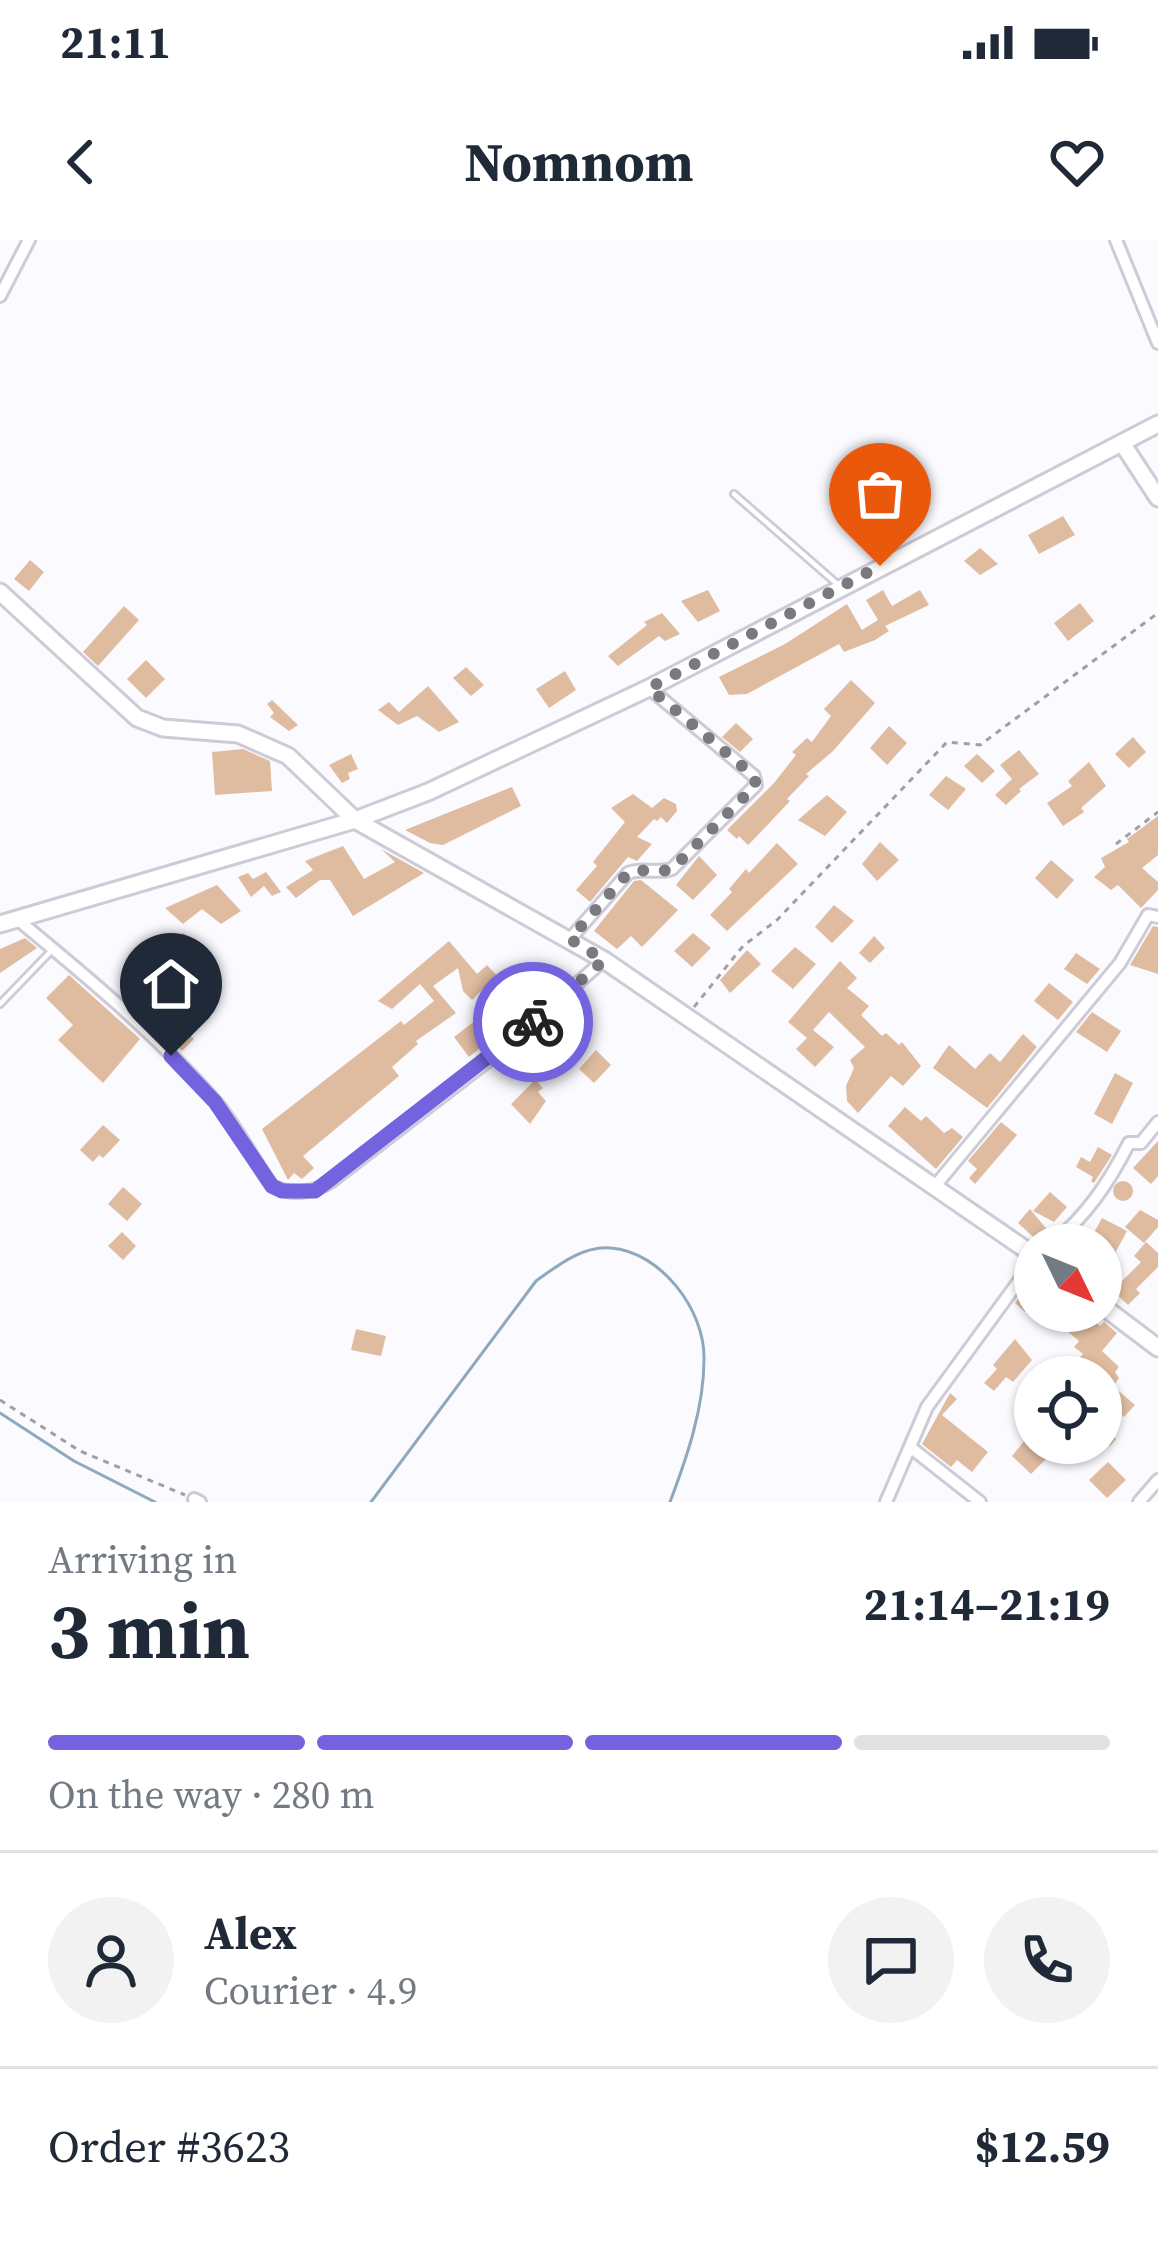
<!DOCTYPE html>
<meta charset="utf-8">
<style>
:root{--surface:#fff;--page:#f2f2f3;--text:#1f2937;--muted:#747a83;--line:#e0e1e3;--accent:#7363de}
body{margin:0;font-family:"Source Serif 4",serif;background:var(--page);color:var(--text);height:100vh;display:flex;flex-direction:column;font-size:45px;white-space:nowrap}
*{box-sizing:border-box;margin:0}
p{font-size:39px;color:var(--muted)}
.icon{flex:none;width:66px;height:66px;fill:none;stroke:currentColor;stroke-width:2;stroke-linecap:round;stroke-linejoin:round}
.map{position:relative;height:1262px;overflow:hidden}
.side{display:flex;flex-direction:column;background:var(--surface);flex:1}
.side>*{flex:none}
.needle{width:78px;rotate:133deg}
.buttons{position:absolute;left:1014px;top:984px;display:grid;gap:24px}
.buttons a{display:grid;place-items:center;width:108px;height:108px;border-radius:50%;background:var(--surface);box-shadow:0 3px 9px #0004;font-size:60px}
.pin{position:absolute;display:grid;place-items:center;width:102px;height:102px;color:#fff;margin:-123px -51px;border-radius:50% 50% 50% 0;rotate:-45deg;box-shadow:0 0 12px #0007}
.pin .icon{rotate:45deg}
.courier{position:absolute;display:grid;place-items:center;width:120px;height:120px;margin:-60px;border:9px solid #7363de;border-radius:50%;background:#fff;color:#222;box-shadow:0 3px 15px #0007}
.headline em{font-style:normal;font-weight:700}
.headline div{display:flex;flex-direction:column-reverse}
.headline{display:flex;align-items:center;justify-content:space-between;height:204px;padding:0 48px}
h1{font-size:78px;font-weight:700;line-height:90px}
.bar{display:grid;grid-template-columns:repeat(4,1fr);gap:18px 12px;align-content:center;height:144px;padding:0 48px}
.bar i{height:15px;border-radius:9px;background:var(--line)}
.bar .on{background:var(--accent)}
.bar p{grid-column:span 4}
.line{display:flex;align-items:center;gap:30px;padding:0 48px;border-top:3px solid var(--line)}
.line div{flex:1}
.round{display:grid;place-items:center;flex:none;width:126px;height:126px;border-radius:63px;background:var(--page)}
.status{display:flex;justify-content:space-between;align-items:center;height:84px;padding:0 60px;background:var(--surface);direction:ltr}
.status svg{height:33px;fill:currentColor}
header{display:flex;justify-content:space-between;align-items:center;height:156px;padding:0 48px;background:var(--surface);font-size:54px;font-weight:700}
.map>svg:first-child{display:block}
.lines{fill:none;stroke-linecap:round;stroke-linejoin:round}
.stream{stroke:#8ea9bd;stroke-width:3}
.building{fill:#dfbca0}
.lane-casing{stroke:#cdcbd6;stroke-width:10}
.street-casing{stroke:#cdcbd6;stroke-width:16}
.secondary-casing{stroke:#cdcbd6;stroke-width:21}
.path{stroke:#a0a0a4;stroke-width:3;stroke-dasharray:6 6;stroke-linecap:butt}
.lane{stroke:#fff;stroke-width:4.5}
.street{stroke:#fff;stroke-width:10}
.secondary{stroke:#fff;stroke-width:15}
.done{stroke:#7a797e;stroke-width:12;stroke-dasharray:0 21.6}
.route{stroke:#7363de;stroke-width:15}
</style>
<div class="status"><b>21:11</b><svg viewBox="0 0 49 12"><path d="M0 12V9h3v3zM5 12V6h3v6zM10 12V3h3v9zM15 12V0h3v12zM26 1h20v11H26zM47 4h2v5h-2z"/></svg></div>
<header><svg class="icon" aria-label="back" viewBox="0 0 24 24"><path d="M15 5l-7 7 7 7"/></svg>Nomnom<svg class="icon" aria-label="heart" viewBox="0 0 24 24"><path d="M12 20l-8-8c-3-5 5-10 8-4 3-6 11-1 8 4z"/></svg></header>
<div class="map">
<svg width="1158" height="1262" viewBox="0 0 1158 1262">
<rect width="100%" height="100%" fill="#fbfaff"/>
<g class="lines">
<g class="stream">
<path d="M0,1173l74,48 81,41"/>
<path d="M371,1262l165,-221c21,-15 47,-36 75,-33 50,4 94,62 93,111 0,49 -17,98 -34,143"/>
</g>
</g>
<g class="building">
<path d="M907,247l11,18 -16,10 -13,-15z"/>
<path d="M1063,276l12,19 -36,19 -11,-19z"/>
<path d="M980,308l18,16 -18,11 -16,-14z"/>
<path d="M30,320l14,12 -15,19 -15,-12z"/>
<path d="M708,350l12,21 -22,11 -17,-21z"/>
<path d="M883,350l9,16 28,-16 9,15 -44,21 4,5 -14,9 -31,12 -5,-8 -92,50 -18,1 -10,-18 66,-33 62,-40 15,26 16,-10 -12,-20z"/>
<path d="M1080,363l14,18 -26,20 -14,-18z"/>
<path d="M124,366l15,14 -41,46 -15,-14z"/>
<path d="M662,373l18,21 -15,7 -6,-5 -41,30 -10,-10 39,-31 -3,-3z"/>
<path d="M146,420l19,19 -19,19 -19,-19z"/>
<path d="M466,427l18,18 -13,11 -18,-18z"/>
<path d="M565,431l11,19 -27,18 -13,-19z"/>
<path d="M851,440l24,23 -42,48 -27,23 3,2 -22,23 3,2 -33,35 -9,9 -9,-9 -2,3 -10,-9 47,-47 22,-28 -4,-3 15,-14 5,4 19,-26 -7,-7z"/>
<path d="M428,446l31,36 -20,10 -22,-16 -19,9 -20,-15 11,-8 10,10z"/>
<path d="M272,460l26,25 -9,6 -19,-14 4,-4 -7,-9z"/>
<path d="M736,483l17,16 -13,13 -18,-15z"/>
<path d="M889,486l18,17 -20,22 -17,-17z"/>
<path d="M1133,497l13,15 -17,16 -14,-14z"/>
<path d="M243,509l27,12 2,30 -57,4 -3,-43z"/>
<path d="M1019,510l20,24 -20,15 2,2 -15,14 -11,-10 17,-16 -12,-14z"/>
<path d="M351,514l7,15 -10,4 2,6 -8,4 -13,-18z"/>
<path d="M977,514l18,17 -13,12 -18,-17z"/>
<path d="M1089,522l17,24 -25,22 3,4 -21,14 -16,-23 25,-17 -4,-5z"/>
<path d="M946,536l20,13 -18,21 -19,-15z"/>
<path d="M512,547l9,19 -78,39 -13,-2 -25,-13z"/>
<path d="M633,554l19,14 12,-10 12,6 1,7 -10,12 -6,-6 -4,4 -3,-2 -17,18 15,7 -15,17 -9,-4 -38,45 -14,-12 21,-24 -4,-4 32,-40 -14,-14z"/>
<path d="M827,555l20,17 -22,24 -27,-16z"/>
<path d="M1158,576v39l-16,13 16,14v8l-17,18 -23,-23 -7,5 -17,-13 11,-10 -4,-9 28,-16 -2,-3z"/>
<path d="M880,602l19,18 -22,21 -15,-17z"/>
<path d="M777,603l21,21 -71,67 -17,-16 22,-23 -3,-3 17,-20 3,4z"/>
<path d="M343,606l21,33 31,-17 -14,-13 43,24 -71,43 -23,-36h-10l-24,18 -10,-11 27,-17 -8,-9z"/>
<path d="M699,616l18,19 -24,25 -17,-15z"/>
<path d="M1051,620l23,20 -17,19 -22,-21z"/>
<path d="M266,632l15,20 -9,4 -8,-10 -13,11 -13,-20 10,-4 5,6z"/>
<path d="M641,640l37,30 -36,37 -11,-11 -14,13 -23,-18 40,-50z"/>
<path d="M217,645l24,26 -20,13 -19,-15 -19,15 -18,-16z"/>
<path d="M834,665l20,16 -22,22 -17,-16z"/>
<path d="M1153,686l5,1v47l-28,-9z"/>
<path d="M183,693l13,8 -27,30 -24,-18 19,-19 9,7z"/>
<path d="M693,693l18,15 -19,19 -18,-16z"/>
<path d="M874,696l11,12 -15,15 -11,-10z"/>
<path d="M25,698l12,10 -37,25v-24z"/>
<path d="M449,701l28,33 10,-9 15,16 -13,13 -5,-6 -12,12 -9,-9 -5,-23 -25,18 23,27 -40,28 2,3 -26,23 7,9 -96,80 11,12 -12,11 -8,-6 -6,7 -26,-51 139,-108 3,4 30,-24 -14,-17 -28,25 -14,-8z"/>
<path d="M795,707l21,17 -23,25 -22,-18z"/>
<path d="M747,710l14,14 -31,29 -10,-13z"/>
<path d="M1076,713l24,16 -13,15 -23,-15z"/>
<path d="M840,721l17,17 -10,10 22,18 -8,9 21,21 4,-3 13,12 3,-3 19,24 -18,20 -12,-10 -33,37 -11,-12 -1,-15 8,-18 -4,-8 15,-13 -36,-35 -16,18 21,17 -19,20 -19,-18 11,-11 -19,-16z"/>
<path d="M69,735l71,64 -37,44 -45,-43 15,-15 -27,-27z"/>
<path d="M1049,743l24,19 -15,18 -24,-19z"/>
<path d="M167,751l28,29 -10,10 9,9 -12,12 -39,-37z"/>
<path d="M502,760l15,17 -48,40 -15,-20z"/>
<path d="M1092,772l29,19 -14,21 -31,-20z"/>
<path d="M1023,794l14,13 -50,61 -54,-40 16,-23 26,24 15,-16 10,9z"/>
<path d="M596,810l15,15 -17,18 -15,-14z"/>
<path d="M1115,833l18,10 -21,41 -18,-10z"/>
<path d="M535,840l8,8 -5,4 8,9 -16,23 -19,-20z"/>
<path d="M905,867l16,14 5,-5 18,17 8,-5 11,9 -27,32 -48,-43z"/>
<path d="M1001,882l16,13 -42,49 -6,-6 8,-9 -9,-8z"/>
<path d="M103,885l17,15 -17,18 -4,-3 -6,7 -13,-12z"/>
<path d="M1158,901v35l-7,8 -18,-16z"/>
<path d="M1098,907l14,8 -18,28 -3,-2 2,-4 -17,-10 5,-10 9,5z"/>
<circle cx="1123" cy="951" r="10"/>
<path d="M123,947l19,17 -15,17 -19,-17z"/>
<path d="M1050,952l17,15 -13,15 -21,-11z"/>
<path d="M1030,969l20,24 -9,11 -23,-21z"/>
<path d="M1140,970l18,10v7l-14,16 -19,-16z"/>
<path d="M1102,978l25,13 -13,24 -25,-13z"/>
<path d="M122,992l14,14 -13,14 -15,-14z"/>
<path d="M1146,1002l12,11v14l-22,22 4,4 -12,12 -21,-20 6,-7 7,5 21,-21 -7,-6z"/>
<path d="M1035,1036v25l-10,11 -10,-9z"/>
<path d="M1083,1071l17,15 4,-4 13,11 -15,18 17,16 -4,5 4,6 -6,8 22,19 -11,12 -6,-5 -14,16 12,11 -6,7 -9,-7v-62h-18l-11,-10 11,-13 -9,-7 5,-6 -13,-11z"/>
<path d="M356,1089l30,7 -5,20 -30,-6z"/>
<path d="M1015,1099l17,21 -19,22 -7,-5 -12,14 -10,-8 13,-14 -4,-4z"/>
<path d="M950,1153l7,6 -15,16 46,37 -16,20 -15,-12 -6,7 -29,-23z"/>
<path d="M1029,1195l21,20 -19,19 -19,-18z"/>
<path d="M1108,1222l18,18 -19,18 -18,-18z"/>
</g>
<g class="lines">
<defs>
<g id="lane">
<path d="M734,254l102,89"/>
<path d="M0,764l53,-55"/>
</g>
<g id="street">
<path d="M1116,0l42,103"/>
<path d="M0,56l29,-56"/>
<path d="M17,679c69,57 138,114 198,182 22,26 37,57 57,85 20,10 41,7 60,-5l161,-124 111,-97"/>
<path d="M570,699l58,-66c15,-6 28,1 44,-4l84,-84 -2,-9 -105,-88"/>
<path d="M935,946l185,-223 28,-48 10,2"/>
<path d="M1051,1005c36,-30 57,-61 78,-102h12l17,-21"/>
<path d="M910,1207l70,55"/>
<path d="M194,1259l6,3"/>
<path d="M886,1262l41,-95 108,-148"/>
<path d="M1139,1262l19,-22"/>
</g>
<g id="secondary">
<path d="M1122,203l36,55"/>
<path d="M0,352l137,126 26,10 75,6 50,22 67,64 249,140 431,296"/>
<path d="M0,684l355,-104 73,-28 221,-104 509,-264"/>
<path d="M1101,1065l57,43"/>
</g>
</defs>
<use href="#lane" class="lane-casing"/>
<use href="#street" class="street-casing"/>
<use href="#secondary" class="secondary-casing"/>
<g class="path">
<path d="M1116,604l42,-32"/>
<path d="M694,767l49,-61 34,-26 170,-178 33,3 178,-132"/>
<path d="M0,1160l80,51 105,44"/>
</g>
<use href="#lane" class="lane"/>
<use href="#street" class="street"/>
<use href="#secondary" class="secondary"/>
</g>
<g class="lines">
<path class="done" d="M533,782l71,-62 -34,-21 58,-66c15,-6 28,1 44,-4l84,-84 -2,-9 -105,-88 231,-122"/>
<path class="route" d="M171,816l44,46 57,84 10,5h33l218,-169"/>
</g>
</svg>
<div class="buttons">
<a><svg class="needle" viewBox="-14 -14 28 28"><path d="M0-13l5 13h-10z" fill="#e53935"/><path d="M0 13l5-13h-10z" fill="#747a83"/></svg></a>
<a><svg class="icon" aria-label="locate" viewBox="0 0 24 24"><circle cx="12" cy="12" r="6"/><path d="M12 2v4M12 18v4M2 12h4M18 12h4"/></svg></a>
</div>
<div class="pin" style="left:880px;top:326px;background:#ea580c"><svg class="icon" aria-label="bag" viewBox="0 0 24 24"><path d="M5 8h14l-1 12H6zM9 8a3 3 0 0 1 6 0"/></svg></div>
<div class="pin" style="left:171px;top:816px;background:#1f2937"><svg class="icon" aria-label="home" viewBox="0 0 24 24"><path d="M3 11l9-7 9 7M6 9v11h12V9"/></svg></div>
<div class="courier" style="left:533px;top:782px"><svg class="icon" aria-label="bike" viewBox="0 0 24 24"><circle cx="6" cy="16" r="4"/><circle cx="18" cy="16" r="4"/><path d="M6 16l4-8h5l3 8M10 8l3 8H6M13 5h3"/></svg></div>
</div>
<section class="side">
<div class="headline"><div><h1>3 min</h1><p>Arriving in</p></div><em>21:14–21:19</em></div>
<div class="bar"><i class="on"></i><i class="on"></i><i class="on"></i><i></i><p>On the way · 280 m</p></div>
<div class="line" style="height:216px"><a class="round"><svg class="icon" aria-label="person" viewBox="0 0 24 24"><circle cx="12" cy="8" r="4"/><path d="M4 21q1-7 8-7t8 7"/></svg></a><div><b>Alex</b><p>Courier · 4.9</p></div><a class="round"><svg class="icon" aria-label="chat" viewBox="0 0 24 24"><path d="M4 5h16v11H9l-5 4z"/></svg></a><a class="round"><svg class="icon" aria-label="phone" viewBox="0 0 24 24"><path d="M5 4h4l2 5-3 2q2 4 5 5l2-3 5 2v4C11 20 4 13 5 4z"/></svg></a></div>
<div class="line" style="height:156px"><div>Order #3623</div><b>$12.59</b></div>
</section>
